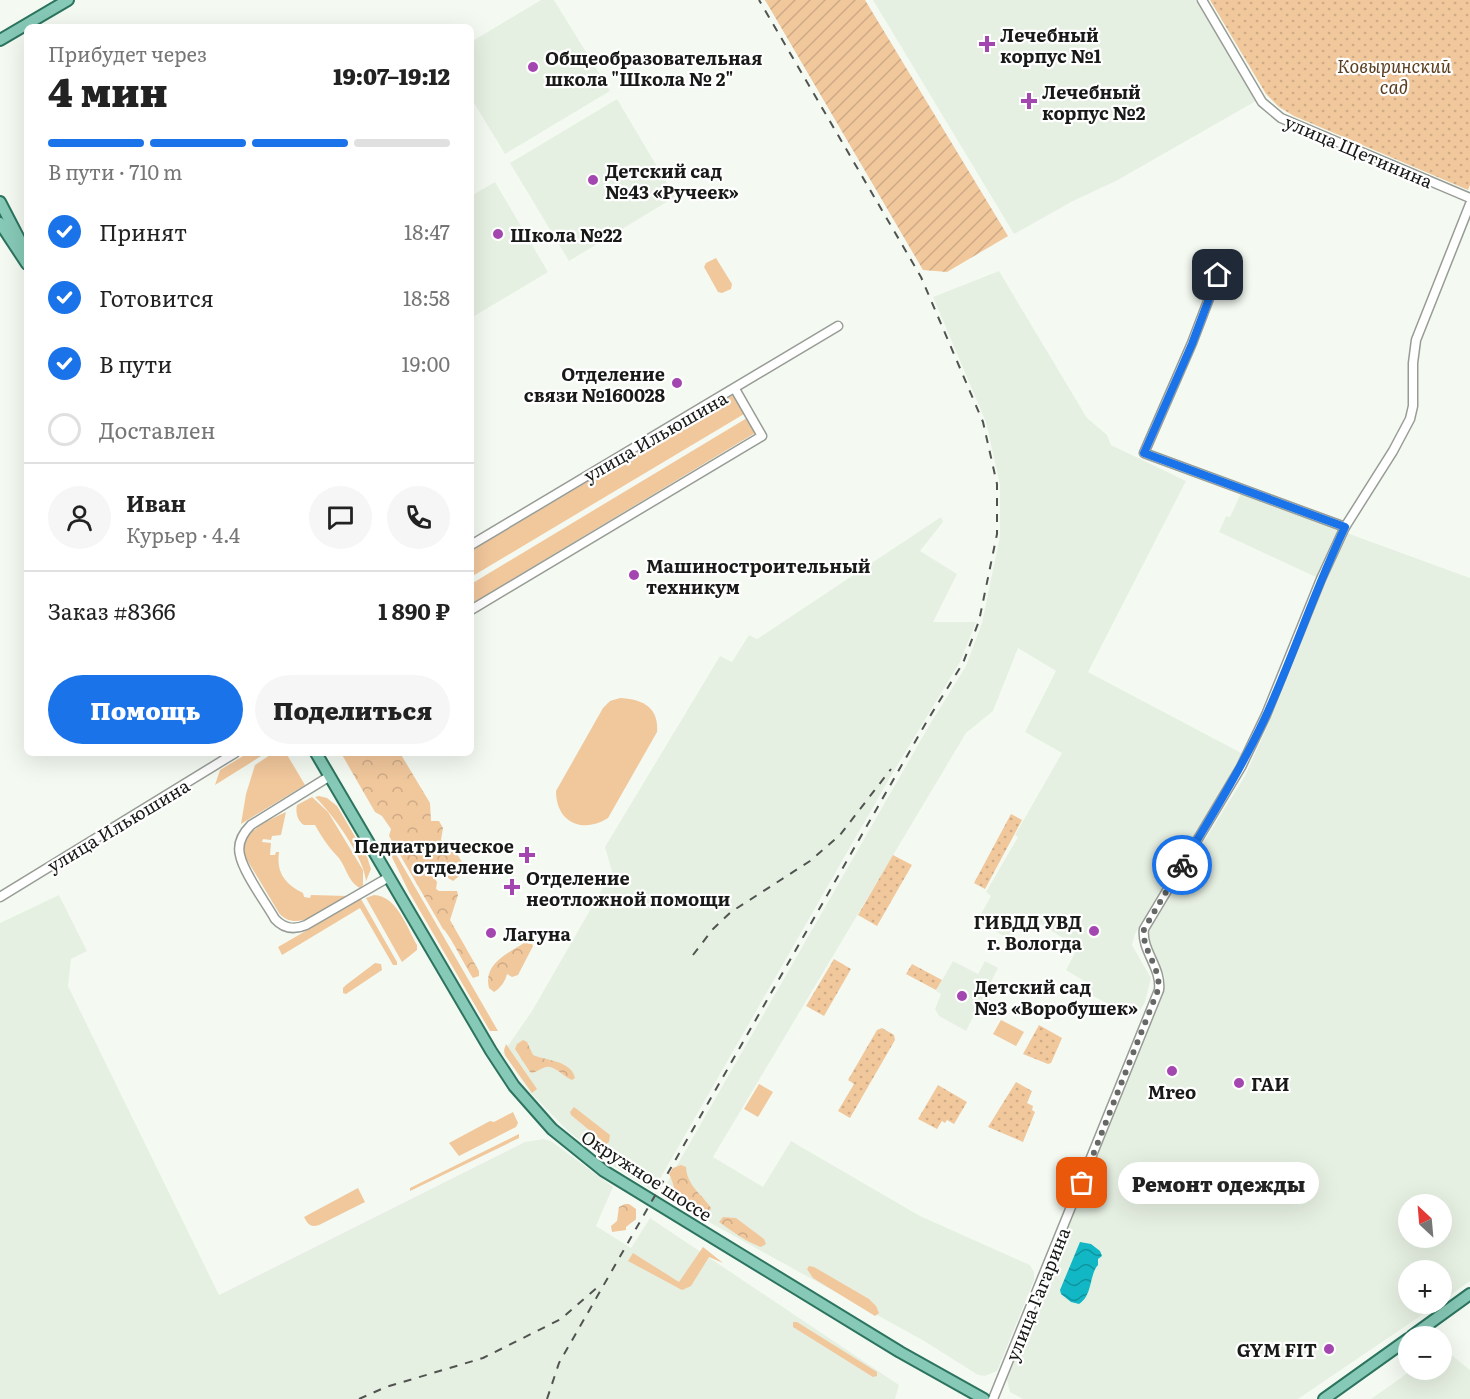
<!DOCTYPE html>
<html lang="ru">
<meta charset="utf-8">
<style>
:root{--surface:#fff;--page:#f6f6f6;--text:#222;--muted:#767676;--line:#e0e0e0;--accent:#1a73e8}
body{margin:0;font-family:Literata,serif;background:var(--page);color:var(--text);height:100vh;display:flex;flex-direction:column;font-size:22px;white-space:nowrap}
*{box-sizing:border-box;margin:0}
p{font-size:20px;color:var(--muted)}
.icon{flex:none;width:33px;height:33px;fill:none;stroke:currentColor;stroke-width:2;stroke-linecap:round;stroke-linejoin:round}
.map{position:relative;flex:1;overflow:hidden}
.sheet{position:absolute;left:24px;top:24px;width:450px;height:732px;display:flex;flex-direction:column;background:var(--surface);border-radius:9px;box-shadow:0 6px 24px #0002}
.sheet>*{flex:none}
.needle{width:39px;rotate:334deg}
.fabs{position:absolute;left:1398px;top:1194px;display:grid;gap:12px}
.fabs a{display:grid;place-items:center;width:54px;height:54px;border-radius:50%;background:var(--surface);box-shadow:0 6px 24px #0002;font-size:30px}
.pin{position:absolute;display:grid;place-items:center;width:51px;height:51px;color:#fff;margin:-26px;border-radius:12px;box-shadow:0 3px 9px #0006}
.courier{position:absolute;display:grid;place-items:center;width:60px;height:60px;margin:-30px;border:4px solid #1a73e8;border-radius:50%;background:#fff;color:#222;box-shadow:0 2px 8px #0007}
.bubble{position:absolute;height:42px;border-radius:21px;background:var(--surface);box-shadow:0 6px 24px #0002;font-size:20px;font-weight:800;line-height:42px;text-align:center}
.overview em{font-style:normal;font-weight:800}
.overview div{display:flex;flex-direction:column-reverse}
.overview{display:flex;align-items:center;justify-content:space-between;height:102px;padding:0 24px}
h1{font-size:39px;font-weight:800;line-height:45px}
.bar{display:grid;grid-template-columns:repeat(4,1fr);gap:9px 6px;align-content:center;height:72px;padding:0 24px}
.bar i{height:8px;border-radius:4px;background:var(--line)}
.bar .selected{background:var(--accent)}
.bar p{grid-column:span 4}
.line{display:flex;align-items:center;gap:15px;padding:0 24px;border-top:2px solid var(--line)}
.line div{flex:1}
.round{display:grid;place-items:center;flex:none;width:63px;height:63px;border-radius:32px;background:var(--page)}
ol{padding:0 24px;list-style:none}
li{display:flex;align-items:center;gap:18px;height:66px}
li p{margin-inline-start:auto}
li .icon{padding:6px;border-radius:50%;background:var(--accent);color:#fff;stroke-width:4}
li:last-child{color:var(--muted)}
li i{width:33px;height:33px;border:3px solid var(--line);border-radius:50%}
.action{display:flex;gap:12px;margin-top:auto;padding:12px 24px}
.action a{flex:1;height:69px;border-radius:36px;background:var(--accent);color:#fff;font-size:24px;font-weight:800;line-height:69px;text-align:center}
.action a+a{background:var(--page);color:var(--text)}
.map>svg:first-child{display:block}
.built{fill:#e6f0e2;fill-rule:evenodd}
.grass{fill:#f1c79c}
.forest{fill:url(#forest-crowns)}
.park{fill:url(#park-dots)}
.garden{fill:url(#garden-furrows)}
.water{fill:url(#water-waves)}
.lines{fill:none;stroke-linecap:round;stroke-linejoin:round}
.minor-casing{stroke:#979c95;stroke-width:11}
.major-casing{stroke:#2c745f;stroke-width:14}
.minor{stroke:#fff;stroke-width:8}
.major{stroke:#86c9b6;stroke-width:10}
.rail{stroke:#50534f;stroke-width:2;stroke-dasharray:8 8;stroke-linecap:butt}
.done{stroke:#656864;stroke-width:6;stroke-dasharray:0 10.8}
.route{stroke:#1a73e8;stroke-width:8}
.poi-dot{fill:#a446af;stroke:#fff;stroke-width:2}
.labels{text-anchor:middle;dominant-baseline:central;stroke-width:4.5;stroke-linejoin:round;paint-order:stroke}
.poi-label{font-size:18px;font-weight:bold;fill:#181a17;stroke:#fff;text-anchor:start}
.park-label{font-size:18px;font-style:italic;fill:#593d1e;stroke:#fff}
.street-label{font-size:18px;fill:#181a17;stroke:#fff}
</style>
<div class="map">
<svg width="1470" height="1399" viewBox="0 0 1470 1399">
<defs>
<pattern id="forest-crowns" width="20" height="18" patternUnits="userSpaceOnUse" patternTransform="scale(1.5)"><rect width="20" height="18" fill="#f1c79c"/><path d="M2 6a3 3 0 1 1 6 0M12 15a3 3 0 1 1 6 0" fill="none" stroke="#ceaa86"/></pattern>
<pattern id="park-dots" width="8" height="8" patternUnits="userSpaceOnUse" patternTransform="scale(1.5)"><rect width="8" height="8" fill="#f1c79c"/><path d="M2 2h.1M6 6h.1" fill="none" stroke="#ceaa86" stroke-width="1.8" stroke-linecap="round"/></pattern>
<pattern id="garden-furrows" width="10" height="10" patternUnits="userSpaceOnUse" patternTransform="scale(1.5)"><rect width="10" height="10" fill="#f1c79c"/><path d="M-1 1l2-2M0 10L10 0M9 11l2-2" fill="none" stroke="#ceaa86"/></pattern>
<pattern id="water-waves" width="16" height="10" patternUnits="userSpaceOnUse" patternTransform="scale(1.5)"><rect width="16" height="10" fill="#11b7c5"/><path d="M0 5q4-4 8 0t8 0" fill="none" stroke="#0f949f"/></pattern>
</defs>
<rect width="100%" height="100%" fill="#f4faf2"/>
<g class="built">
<path d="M541,0h13l56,91 -105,63 -34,-56v-56z"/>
<path d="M873,0h323l60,101 -140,80 -43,20 -59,33z"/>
<path d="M617,99l58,98 -106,64 -59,-98z"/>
<path d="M495,182l53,90 -77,46v-122z"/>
<path d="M999,271l88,147 20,17 4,10 75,36 -98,191 157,83 -110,179 -3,11 19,33 -6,24 -4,7 -6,5h-4l-25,-11 -20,-11 3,-8 -23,-14 12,-23 -52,-32 -15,25 -34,-19 14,-25 -5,-4 32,-55 -3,-2 47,-82 -37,-21 31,-61 -38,-23 -25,63 -27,22 -253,424 50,30 28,-46 129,75 110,49 4,7v8l-37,91 -12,5 -7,-1 -54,-34 -264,-146 270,-471 36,-58 16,-43 18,-87v-51l-14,-63 -53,-125z"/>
<path d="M1241,493l98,37 -21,48 -99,-46 7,-16 4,1z"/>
<path d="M941,517l2,5 -23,29 37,23 -24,48h43l-16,40 -68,112 -239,417 -44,-28 -41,-32 -38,-39 -27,-39 29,-42 80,-139 -7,-25 115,-191 12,6 17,-27 8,4z"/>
<path d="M1347,533l123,45v703l-28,20v-31h-34v34h30l-140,95h-275l-13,-7 -3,-13 158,-393v-8l-16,-39v-10l96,-153 27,-60 54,-136zM1408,1204h34v34h-34z"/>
<path d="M59,895l28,56 -16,8 -3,27 151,309 306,-153 18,-3 8,2 62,46 -17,39 35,22 19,-30 249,167 -4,14h-895v-476z"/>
<path d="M953,961l25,13 7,-13 13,7 -32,63 -27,-15 -4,-7 6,-15 -5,-3z"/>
<path d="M1444,1349l26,21v29h-99l41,-29h30v-19z"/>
</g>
<g class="grass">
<path d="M716,258l16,26 -1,5 -9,4 -4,-1 -14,-25 2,-4z"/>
<path d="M733,395l11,19 -273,163v-26z"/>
<path d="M747,418l8,15 -284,171v-20z"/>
<path d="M620,698c22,1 39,9 37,34l-49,86c-25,16 -52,5 -52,-27l47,-83 7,-7z"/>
<path d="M248,753h18l-51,32 5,-15z"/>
<path d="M273,753h13l19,32 -64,39 5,-30 9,-29z"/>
<path d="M319,796l8,2 10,8 30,51 4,12 -5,12c-2,-24 -34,-68 -51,-84z"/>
<path d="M312,797l16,15 35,58v15l-3,3c-12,-6 -14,-22 -22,-31 -11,-12 -15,-18 -23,-32h-11c-6,-3 -9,-13 -7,-20z"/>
<path d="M286,812l-5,23 -9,1 -1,4 -8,-1 -1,3 9,1 -1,12h5l1,-3h3c-3,21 6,32 24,41l1,4 6,1 1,-3 37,1c-18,10 -51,39 -69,17l-33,-55c-1,-3 -2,-6 -2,-9 -1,-18 29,-31 42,-37z"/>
<path d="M387,842h2l109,189h-8l-81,-139 -23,-47z"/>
<path d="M374,895c23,1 33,33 43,50v5l-15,12 -36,-64z"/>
<path d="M361,899l36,63v3h-4l-33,-57 -78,47 -4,-8z"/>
<path d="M375,963l6,1 1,6 -36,24 -3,-1v-5l3,-3z"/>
<path d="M1001,1020l23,12 -8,14 -23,-12z"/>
<path d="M506,1044l31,45 -5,4 -27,-38 -1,-5z"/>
<path d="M759,1084l14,8 -15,25 -14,-8z"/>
<path d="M574,1107l36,28 -1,7 -3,2 -35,-29 -1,-3z"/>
<path d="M513,1112l5,11 -2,4 -57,29 -10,-13 41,-22 4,1z"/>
<path d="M519,1134v4l-109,53v-3z"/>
<path d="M358,1188l7,14 -46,23c-9,3 -11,-1 -15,-8z"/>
<path d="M703,1247l20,16 -14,-6 -18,29 -9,4 -54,-29 5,-8 46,29z"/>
<path d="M809,1266l5,1 55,32 7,7 3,7 -4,3 -62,-38 -6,-9z"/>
<path d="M793,1322h4l80,50v4l-4,1 -80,-50z"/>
</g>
<g class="forest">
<path d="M341,753h59l30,50 1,18h8l4,7 -2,12 10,11 6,3 10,16 -14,11 -5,-3 -5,-9 -7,2 -1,8 2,3 -1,7 3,2h18l1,4 -8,25 29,51v5l-6,2c-7,-10 -24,-45 -30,-49l-54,-93 2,-7 -9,-13 -7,-4z"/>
<path d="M524,943l8,1 1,2 -15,29 -6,2 -5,-3c-1,6 -7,15 -13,18l-5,-4c-6,-24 18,-34 35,-45z"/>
<path d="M523,1040l4,2 6,13c13,6 38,5 42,23l-3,2c-9,-3 -17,-15 -26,-13 -5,1 -9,5 -14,6l-2,-1 -15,-23 2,-5z"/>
<path d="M681,1165l5,2c1,19 16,27 25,41l-2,5 -4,1c-11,-7 -26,-13 -31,-26 -1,-5 -2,-8 -5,-14l4,-6z"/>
<path d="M625,1204h4l7,5v10l-10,8v3l-14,2 -1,-6 6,-5 2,-14z"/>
<path d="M723,1217l13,1 28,21 2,5 -5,3c-15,-5 -29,-16 -42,-25z"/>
</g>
<g class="park">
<path d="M1210,0h260v185l-2,5 -174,-74 -15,-9 -13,-13z"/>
<path d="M1011,814l11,6 -37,69 -11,-6z"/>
<path d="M893,855l19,10 -35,61 -19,-11z"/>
<path d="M834,959l17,10 -27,47 -18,-10z"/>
<path d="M912,964l30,16 -6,10 -30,-16z"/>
<path d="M1039,1025l23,13 -11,25 -3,1 -25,-10z"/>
<path d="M882,1028l12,7 1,5 -45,78 -12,-7 16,-27 -6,-4 29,-50z"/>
<path d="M1016,1082l16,9 -5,12 6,3 -1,4 3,2 -12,30 -35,-15z"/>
<path d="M938,1085l29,17 -13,22 -7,-4 -2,3 -3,-2 -5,8 -19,-10z"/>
</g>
<path class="garden" d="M765,0h100l143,236 -61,36 -24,-2z"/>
<path class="water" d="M1080,1242l11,2 9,7 2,5 -4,3v6c-9,10 -5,30 -19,39l-8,-2 -10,-8 -1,-4z"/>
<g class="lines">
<defs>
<g id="minor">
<path d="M1202,0l60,102 19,16 189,80"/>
<path d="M1218,275l-26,68 -48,110 201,74"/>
<path d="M471,545l367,-219"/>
<path d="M471,610l291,-174 -27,-47"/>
<path d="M330,776l-79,49c-8,8 -14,18 -11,30 3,17 26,48 35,64 9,10 19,11 31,6l83,-48"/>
<path d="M0,897l235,-144"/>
<path d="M993,1399l166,-409c3,-22 -18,-40 -15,-61l97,-162 25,-52 55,-136 24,-52 48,-76 17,-32 3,-13v-43l3,-23 54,-136"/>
</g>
<g id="major">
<path d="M0,40l68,-40"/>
<path d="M0,202l27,52"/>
<path d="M0,223l27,41"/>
<path d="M316,753l175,298 23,35 38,43 52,42 296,181 84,47"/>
<path d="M1412,1336l58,-42"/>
<path d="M1324,1399l84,-60"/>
</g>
</defs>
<use href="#minor" class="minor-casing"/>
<use href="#major" class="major-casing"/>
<use href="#minor" class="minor"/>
<use href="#major" class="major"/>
<g class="rail">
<path d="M693,955l20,-26 18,-17 79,-51 30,-26 51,-66"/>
<path d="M359,1399l27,-12 97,-29 78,-39 38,-33"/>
<path d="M547,1399l12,-36 368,-642 36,-58 16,-42 18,-87v-50l-14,-62 -62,-145 -162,-277"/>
</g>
</g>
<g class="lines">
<path class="done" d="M1082,1183l76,-193c4,-22 -17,-40 -14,-61l38,-64"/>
<path class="route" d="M1182,865c29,-48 59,-96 83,-147 29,-63 50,-129 80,-191l-201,-74 48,-109 26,-69"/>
</g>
<g class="poi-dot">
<path d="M984 35h6v6h6v6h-6v6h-6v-6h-6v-6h6z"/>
<circle cx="533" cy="67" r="6"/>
<path d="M1026 92h6v6h6v6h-6v6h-6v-6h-6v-6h6z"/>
<circle cx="593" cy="180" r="6"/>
<circle cx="498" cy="234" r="6"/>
<circle cx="677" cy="383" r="6"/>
<circle cx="634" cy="575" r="6"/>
<path d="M524 846h6v6h6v6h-6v6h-6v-6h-6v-6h6z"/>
<path d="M509 878h6v6h6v6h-6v6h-6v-6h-6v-6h6z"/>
<circle cx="1094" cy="931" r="6"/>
<circle cx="491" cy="933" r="6"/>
<circle cx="962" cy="996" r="6"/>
<circle cx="1172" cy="1071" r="6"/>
<circle cx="1239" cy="1083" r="6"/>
<circle cx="1329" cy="1349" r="6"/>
</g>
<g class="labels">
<g class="poi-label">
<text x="1000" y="34">Лечебный<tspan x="1000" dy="21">корпус №1</tspan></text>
<text x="545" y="57">Общеобразовательная<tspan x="545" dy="21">школа "Школа № 2"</tspan></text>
<text x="1042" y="91">Лечебный<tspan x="1042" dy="21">корпус №2</tspan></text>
<text x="605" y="170">Детский сад<tspan x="605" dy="21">№43 «Ручеек»</tspan></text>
<text x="510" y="234">Школа №22</text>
<text x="665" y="373" text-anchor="end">Отделение<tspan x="665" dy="21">связи №160028</tspan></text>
<text x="646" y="565">Машиностроительный<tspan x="646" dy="21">техникум</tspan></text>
<text x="514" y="845" text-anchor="end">Педиатрическое<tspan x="514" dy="21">отделение</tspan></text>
<text x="526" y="877">Отделение<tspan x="526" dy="21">неотложной помощи</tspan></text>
<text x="1082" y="921" text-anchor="end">ГИБДД УВД<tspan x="1082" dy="21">г. Вологда</tspan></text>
<text x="503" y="933">Лагуна</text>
<text x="974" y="986">Детский сад<tspan x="974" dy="21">№3 «Воробушек»</tspan></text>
<text x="1251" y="1083">ГАИ</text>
<text x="1172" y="1091" text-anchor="middle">Mreo</text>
<text x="1317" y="1349" text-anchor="end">GYM FIT</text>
</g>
<g class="park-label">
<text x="1394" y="65">Ковыринский<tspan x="1394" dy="21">сад</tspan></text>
</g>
<g class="street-label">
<text transform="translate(1359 151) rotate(23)">улица Щетинина</text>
<text transform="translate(655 436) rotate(-30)">улица Ильюшина</text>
<text transform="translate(118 825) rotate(-31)">улица Ильюшина</text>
<text transform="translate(647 1175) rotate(33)">Окружное шоссе</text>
<text transform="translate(1037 1294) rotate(-68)">улица Гагарина</text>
</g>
</g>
</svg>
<div class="fabs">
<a><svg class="needle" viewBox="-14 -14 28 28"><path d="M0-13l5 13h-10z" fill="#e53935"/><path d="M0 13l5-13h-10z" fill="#767676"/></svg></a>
<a>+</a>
<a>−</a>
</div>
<div class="pin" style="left:1082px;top:1183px;background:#ea580c"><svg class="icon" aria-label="bag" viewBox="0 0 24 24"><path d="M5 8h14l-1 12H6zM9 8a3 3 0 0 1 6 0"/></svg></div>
<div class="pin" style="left:1218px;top:275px;background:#1f2937"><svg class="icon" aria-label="home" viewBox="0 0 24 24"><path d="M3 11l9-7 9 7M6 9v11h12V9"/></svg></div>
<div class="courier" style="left:1182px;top:865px"><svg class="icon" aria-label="bike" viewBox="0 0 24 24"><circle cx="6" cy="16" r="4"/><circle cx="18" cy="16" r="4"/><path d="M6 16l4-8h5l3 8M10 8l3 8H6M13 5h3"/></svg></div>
<div class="bubble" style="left:1118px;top:1162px;width:201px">Ремонт одежды</div>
<section class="sheet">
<div class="overview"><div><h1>4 мин</h1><p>Прибудет через</p></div><em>19:07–19:12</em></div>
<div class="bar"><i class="selected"></i><i class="selected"></i><i class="selected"></i><i></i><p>В пути · 710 m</p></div>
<ol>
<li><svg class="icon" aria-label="check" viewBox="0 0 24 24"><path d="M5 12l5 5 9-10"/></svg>Принят<p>18:47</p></li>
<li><svg class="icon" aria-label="check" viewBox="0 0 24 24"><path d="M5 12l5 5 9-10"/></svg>Готовится<p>18:58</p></li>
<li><svg class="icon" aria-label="check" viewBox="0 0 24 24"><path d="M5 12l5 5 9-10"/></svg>В пути<p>19:00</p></li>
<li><i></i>Доставлен</li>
</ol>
<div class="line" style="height:108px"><a class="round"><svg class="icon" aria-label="person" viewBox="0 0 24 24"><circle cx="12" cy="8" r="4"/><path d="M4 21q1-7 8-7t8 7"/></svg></a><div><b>Иван</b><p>Курьер · 4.4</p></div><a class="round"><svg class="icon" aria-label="chat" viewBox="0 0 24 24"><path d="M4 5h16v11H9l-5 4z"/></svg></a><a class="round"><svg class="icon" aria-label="phone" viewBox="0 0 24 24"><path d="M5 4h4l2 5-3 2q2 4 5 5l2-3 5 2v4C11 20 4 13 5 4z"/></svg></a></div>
<div class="line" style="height:78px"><div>Заказ #8366</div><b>1 890 ₽</b></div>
<div class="action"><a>Помощь</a><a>Поделиться</a></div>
</section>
</div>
